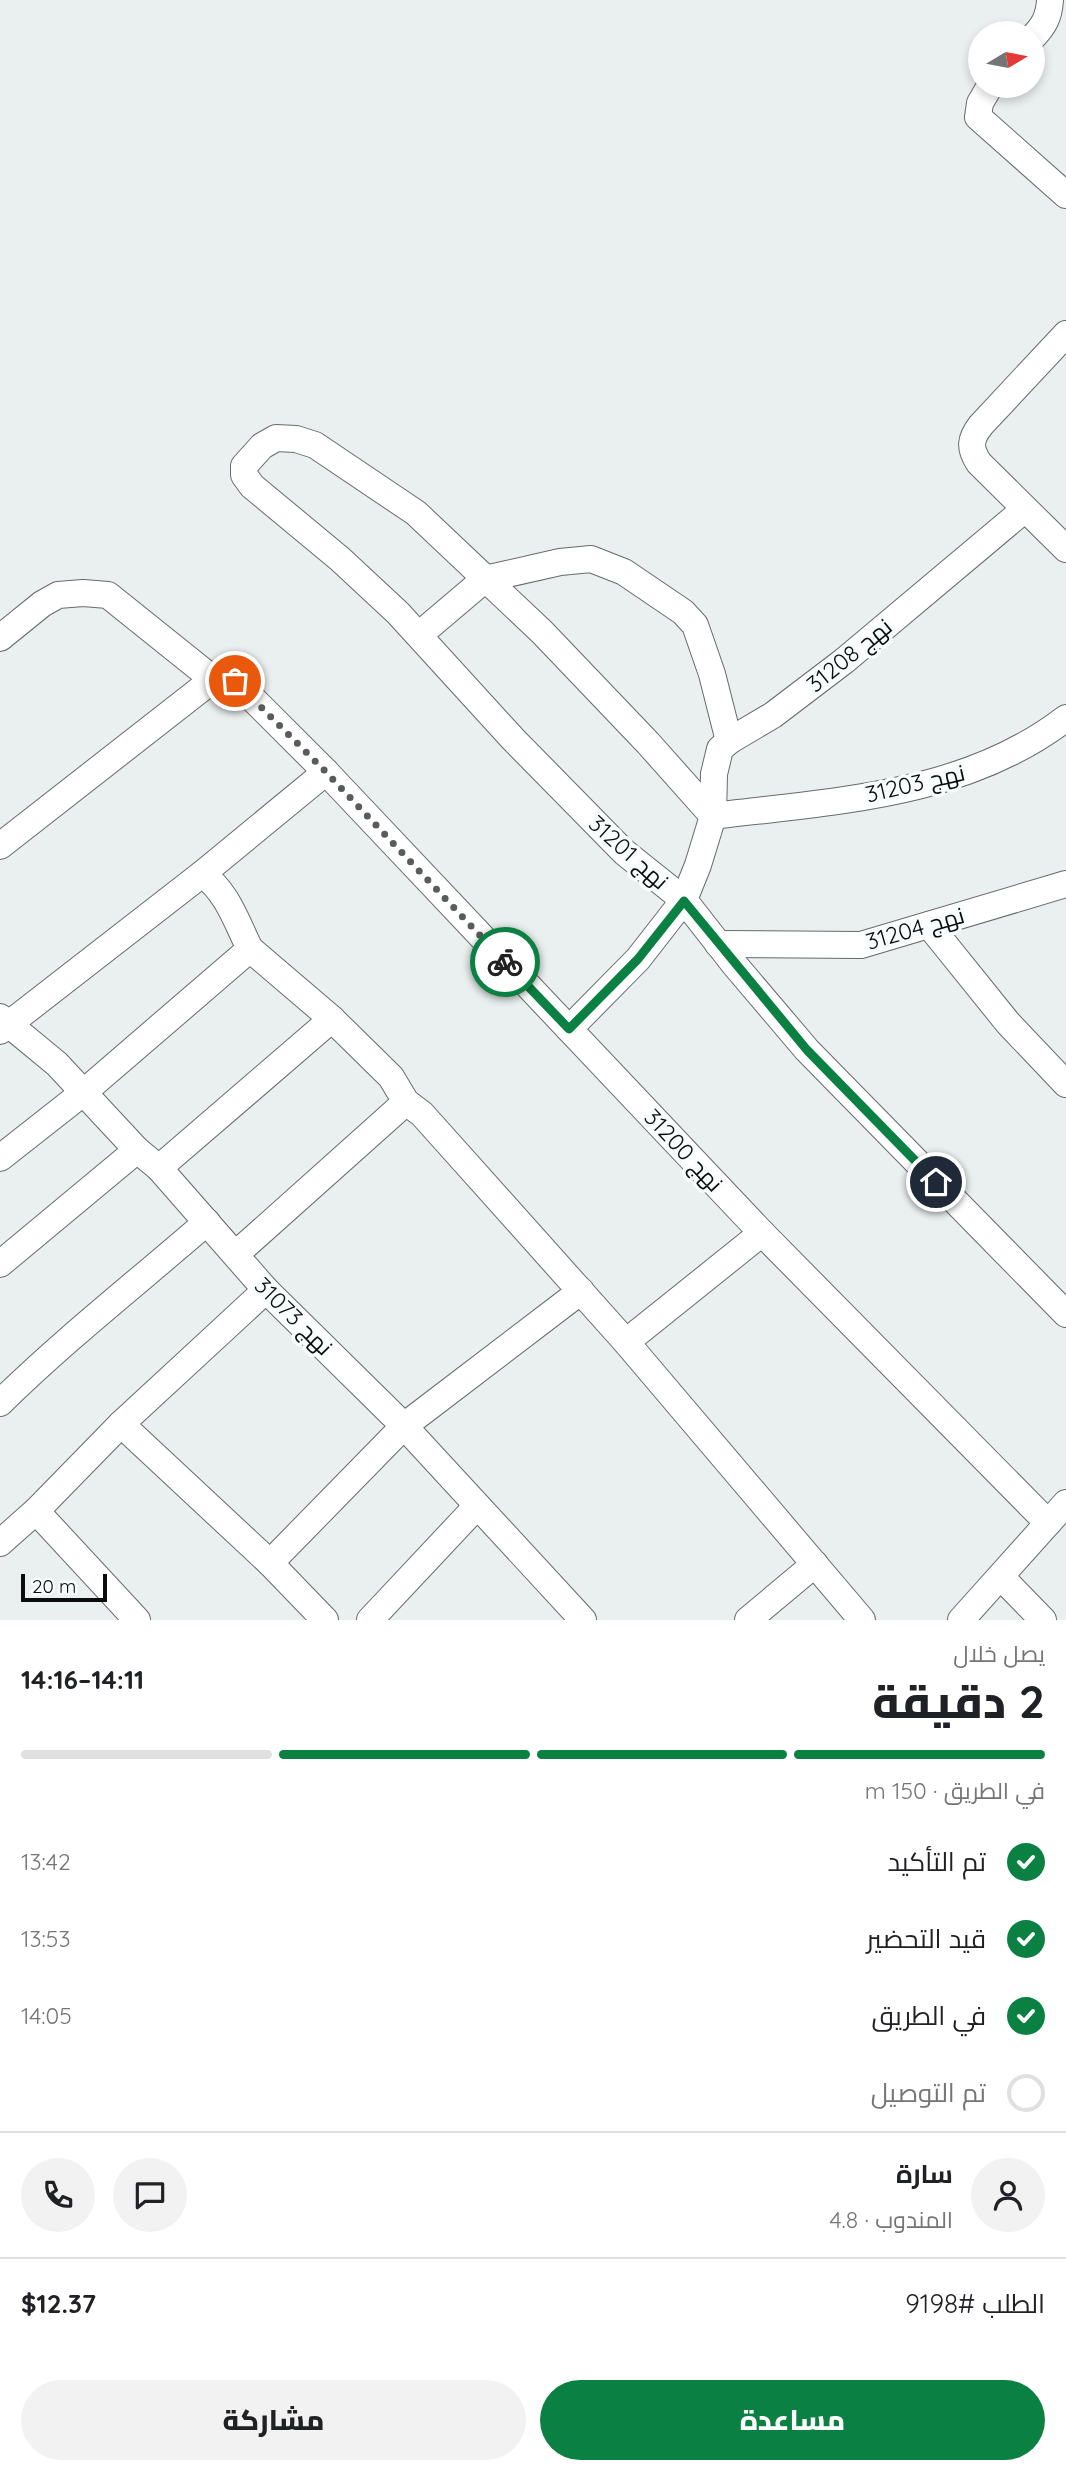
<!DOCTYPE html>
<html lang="ar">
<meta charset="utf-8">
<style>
:root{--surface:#fff;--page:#f2f2f2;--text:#202124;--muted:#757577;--line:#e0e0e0;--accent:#0b8043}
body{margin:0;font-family:Quicksand,Cairo,sans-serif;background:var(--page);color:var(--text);direction:rtl;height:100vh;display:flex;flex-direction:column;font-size:26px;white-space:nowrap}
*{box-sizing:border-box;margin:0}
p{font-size:23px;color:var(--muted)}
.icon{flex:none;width:38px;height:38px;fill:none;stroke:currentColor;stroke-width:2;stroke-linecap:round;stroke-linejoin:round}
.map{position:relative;height:1620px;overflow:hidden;direction:ltr}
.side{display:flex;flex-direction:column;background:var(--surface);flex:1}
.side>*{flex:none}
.needle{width:46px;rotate:80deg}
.fabs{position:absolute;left:968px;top:21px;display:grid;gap:14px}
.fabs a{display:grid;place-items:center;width:77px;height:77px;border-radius:50%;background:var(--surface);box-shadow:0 4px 10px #0003;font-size:35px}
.scale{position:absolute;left:21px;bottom:18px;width:86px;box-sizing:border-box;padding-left:7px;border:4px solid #0b0d0d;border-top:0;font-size:19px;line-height:24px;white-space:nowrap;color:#0b0d0d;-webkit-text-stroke:5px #f7fcfd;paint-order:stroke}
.pin{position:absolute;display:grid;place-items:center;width:60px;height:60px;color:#fff;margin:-30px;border:4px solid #fff;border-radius:50%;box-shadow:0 2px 7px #0007}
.courier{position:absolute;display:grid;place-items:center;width:70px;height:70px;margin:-35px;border:5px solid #0b8043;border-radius:50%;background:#fff;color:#222;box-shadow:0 2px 9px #0007}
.head em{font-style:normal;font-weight:800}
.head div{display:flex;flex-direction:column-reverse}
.head{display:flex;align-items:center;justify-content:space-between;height:119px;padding:0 21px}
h1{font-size:46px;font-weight:800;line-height:52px}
.bar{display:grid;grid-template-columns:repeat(4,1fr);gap:10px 7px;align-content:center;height:84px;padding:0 21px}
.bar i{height:9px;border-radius:5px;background:var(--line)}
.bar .current{background:var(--accent)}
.bar p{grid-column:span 4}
.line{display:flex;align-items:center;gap:18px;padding:0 21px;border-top:2px solid var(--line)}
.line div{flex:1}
.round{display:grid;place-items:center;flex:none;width:74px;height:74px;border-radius:37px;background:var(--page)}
ol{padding:0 21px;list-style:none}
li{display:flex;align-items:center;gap:21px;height:77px}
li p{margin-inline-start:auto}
li .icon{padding:7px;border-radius:50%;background:var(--accent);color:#fff;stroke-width:4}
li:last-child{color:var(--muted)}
li i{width:38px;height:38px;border:4px solid var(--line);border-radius:50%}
.action{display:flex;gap:14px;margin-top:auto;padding:14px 21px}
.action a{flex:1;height:80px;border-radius:42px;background:var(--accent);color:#fff;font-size:28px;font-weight:800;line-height:80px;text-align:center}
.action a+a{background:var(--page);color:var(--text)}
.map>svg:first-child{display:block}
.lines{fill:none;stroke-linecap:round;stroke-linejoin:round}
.street-casing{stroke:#666a6b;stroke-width:28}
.street{stroke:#fff;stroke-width:26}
.done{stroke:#595c5c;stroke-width:7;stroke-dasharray:0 12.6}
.route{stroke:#0b8043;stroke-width:9}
.labels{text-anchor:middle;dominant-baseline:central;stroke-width:7;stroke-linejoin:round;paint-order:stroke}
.street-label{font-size:23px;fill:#0b0d0d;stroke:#f7fcfd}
</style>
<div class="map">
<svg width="1066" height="1620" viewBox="0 0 1066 1620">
<rect width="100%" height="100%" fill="#eaeff0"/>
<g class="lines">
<defs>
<g id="street">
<path d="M1032,38c12,-12 17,-21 18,-38"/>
<path d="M990,86l-10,17 -2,14 88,78"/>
<path d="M1066,334l-85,91c-11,14 -12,23 -2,38l87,86"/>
<path d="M1025,509l-181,152 -71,54 -44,26 -9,8 -6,25 -1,42 -15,49 -14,35 50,64 73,86 259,264"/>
<path d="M419,635l66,-56 75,-17 31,-3 33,13 59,40 12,13 17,49 17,67"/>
<path d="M0,638l42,-34 16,-9 25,-2 25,2 106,85"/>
<path d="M0,846l206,-161 20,-9 9,5 91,91 436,461 286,290"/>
<path d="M202,874l124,-102"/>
<path d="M929,925l79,98 58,61"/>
<path d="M718,944l143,1 205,-61"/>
<path d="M0,1017l57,47 80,86 22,18 107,122 138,136 179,194"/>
<path d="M569,1029l69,-70 46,-59 -60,-48 -111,-113 -115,-126 -58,-54 -88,-73 -8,-11v-9l18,-20 14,-8 20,1 19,6 101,68 126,119 106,111 65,73c122,-15 252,-20 353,-98"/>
<path d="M0,1031l202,-157c25,17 35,49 48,75"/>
<path d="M0,1158l84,-66 166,-143 82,70"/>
<path d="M159,1168l173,-149 59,58 15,25 16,12 204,228 236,278"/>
<path d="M236,1254l170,-152"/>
<path d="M0,1264l137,-114"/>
<path d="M266,1290l-145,134 149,139 55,57"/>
<path d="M626,1342l136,-109"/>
<path d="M0,1403c65,-64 138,-121 207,-181"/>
<path d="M36,1511l85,-87"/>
<path d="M0,1543l36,-32 101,109"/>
<path d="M270,1563l134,-137 177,-135"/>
<path d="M1001,1577l42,43"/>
<path d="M370,1620l107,-114"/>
<path d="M748,1620l67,-56"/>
<path d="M961,1620l105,-117"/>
</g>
</defs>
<use href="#street" class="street-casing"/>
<use href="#street" class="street"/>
</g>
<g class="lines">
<path class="done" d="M235,681l91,91 179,190"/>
<path class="route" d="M505,962l64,67 69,-70 46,-58 123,149 129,132"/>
</g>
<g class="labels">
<g class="street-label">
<text transform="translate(849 655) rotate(-39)">نهج 31208</text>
<text transform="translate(915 783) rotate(-13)">نهج 31203</text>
<text transform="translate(629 852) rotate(42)">نهج 31201</text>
<text transform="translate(915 928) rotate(-16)">نهج 31204</text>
<text transform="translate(684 1150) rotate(47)">نهج 31200</text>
<text transform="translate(294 1316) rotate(45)">نهج 31073</text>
</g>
</g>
</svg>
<div class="fabs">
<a><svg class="needle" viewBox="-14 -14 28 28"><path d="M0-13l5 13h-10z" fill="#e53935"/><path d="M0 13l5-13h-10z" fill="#757577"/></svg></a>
</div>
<div class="scale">20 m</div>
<div class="pin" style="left:235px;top:681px;background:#ea580c"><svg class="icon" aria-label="bag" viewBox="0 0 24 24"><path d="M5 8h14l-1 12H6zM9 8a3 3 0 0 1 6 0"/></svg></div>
<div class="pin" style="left:936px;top:1182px;background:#1f2937"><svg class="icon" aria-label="home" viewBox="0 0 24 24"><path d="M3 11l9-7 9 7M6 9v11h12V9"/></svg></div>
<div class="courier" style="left:505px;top:962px"><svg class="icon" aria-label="bike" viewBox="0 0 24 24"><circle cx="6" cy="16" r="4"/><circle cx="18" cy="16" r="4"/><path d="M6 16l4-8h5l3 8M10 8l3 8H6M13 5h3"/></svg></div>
</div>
<section class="side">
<div class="head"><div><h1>2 دقيقة</h1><p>يصل خلال</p></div><em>14:11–14:16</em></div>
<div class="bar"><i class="current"></i><i class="current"></i><i class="current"></i><i></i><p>في الطريق · 150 m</p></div>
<ol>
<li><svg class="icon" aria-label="check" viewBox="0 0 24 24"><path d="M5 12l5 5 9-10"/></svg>تم التأكيد<p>13:42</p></li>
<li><svg class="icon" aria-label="check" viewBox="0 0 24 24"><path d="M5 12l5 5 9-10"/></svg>قيد التحضير<p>13:53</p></li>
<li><svg class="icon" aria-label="check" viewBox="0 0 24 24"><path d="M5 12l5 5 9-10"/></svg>في الطريق<p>14:05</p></li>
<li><i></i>تم التوصيل</li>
</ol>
<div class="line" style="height:126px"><a class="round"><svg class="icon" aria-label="person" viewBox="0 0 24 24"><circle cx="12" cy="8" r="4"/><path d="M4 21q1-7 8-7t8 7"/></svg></a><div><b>سارة</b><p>المندوب · 4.8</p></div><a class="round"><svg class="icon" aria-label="chat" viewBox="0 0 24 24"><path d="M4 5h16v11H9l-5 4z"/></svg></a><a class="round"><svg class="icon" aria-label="phone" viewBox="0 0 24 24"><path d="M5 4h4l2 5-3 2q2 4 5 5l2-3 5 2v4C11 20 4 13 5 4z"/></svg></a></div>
<div class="line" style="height:91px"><div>الطلب #9198</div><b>$12.37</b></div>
<div class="action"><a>مساعدة</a><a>مشاركة</a></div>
</section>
